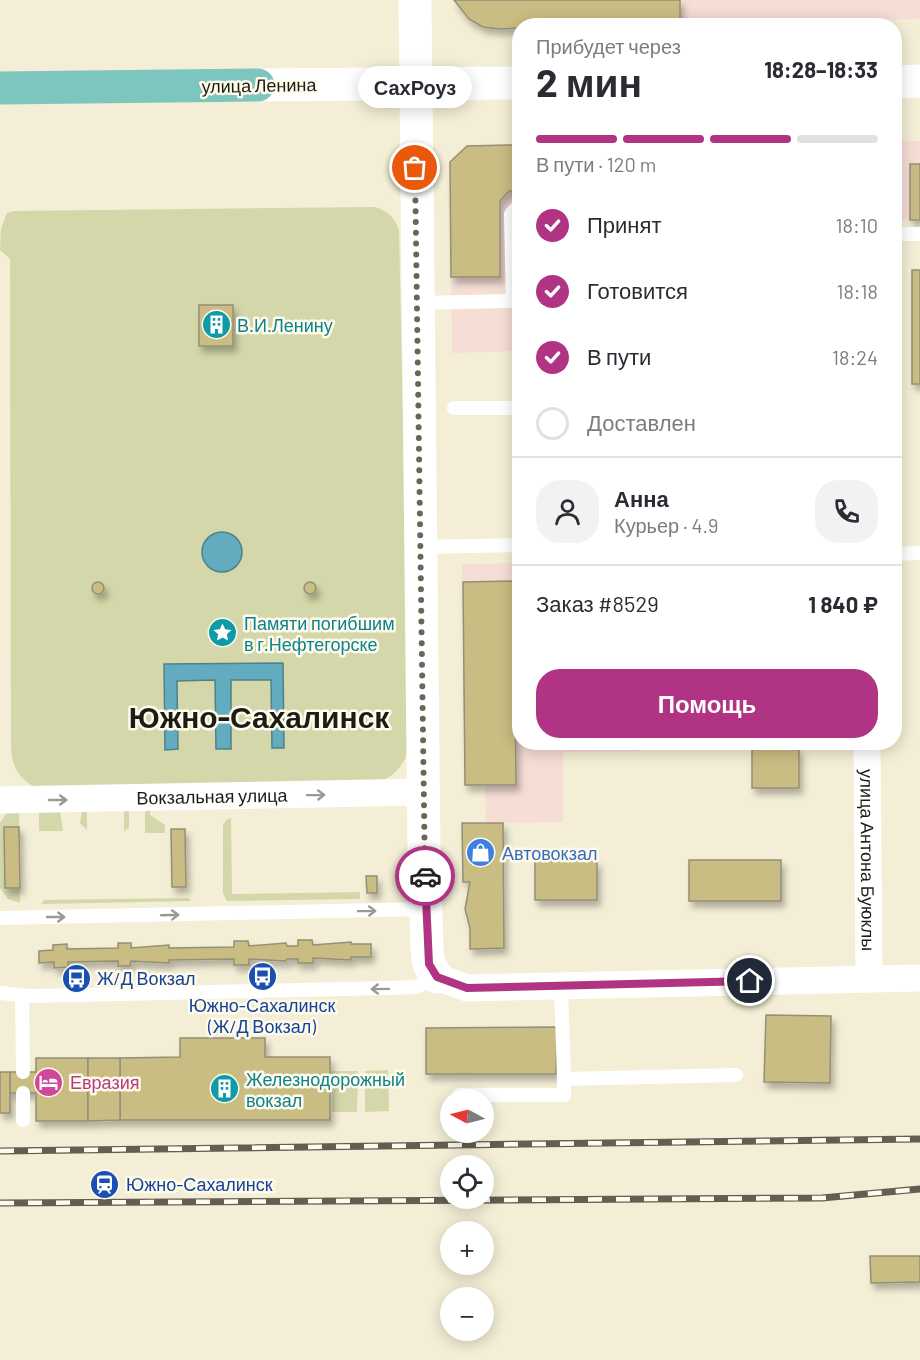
<!DOCTYPE html>
<html lang="ru">
<meta charset="utf-8">
<style>
:root{--surface:#fff;--page:#f2f2f3;--text:#2b2b33;--muted:#7c7c81;--line:#e1e1e2;--accent:#b13484}
body{margin:0;font-family:Barlow,sans-serif;background:var(--page);color:var(--text);height:100vh;display:flex;flex-direction:column;font-size:22px;white-space:nowrap}
*{box-sizing:border-box;margin:0}
p{font-size:20px;color:var(--muted)}
.icon{flex:none;width:33px;height:33px;fill:none;stroke:currentColor;stroke-width:2;stroke-linecap:round;stroke-linejoin:round}
.map{position:relative;flex:1;overflow:hidden}
.side{position:absolute;left:512px;top:18px;width:390px;height:732px;display:flex;flex-direction:column;background:var(--surface);border-radius:24px;box-shadow:0 3px 15px #0003}
.side>*{flex:none}
.needle{width:39px;rotate:277deg}
.tools{position:absolute;left:440px;top:1089px;display:grid;gap:12px}
.tools a{display:grid;place-items:center;width:54px;height:54px;border-radius:50%;background:var(--surface);box-shadow:0 3px 15px #0003;font-size:30px}
.pin{position:absolute;display:grid;place-items:center;width:51px;height:51px;color:#fff;margin:-26px;border:3px solid #fff;border-radius:50%;box-shadow:0 2px 6px #0007}
.courier{position:absolute;display:grid;place-items:center;width:60px;height:60px;margin:-30px;border:4px solid #b13484;border-radius:50%;background:#fff;color:#222;box-shadow:0 2px 8px #0007}
.bubble{position:absolute;height:42px;border-radius:21px;background:var(--surface);box-shadow:0 3px 15px #0003;font-size:20px;font-weight:700;line-height:42px;text-align:center}
.head em{font-style:normal;font-weight:700}
.head div{display:flex;flex-direction:column-reverse}
.head{display:flex;align-items:center;justify-content:space-between;height:102px;padding:0 24px}
h1{font-size:39px;font-weight:700;line-height:45px}
.bar{display:grid;grid-template-columns:repeat(4,1fr);gap:9px 6px;align-content:center;height:72px;padding:0 24px}
.bar i{height:8px;border-radius:4px;background:var(--line)}
.bar .on{background:var(--accent)}
.bar p{grid-column:span 4}
.line{display:flex;align-items:center;gap:15px;padding:0 24px;border-top:2px solid var(--line)}
.line div{flex:1}
.round{display:grid;place-items:center;flex:none;width:63px;height:63px;border-radius:24px;background:var(--page)}
ol{padding:0 24px;list-style:none}
li{display:flex;align-items:center;gap:18px;height:66px}
li p{margin-inline-start:auto}
li .icon{padding:6px;border-radius:50%;background:var(--accent);color:#fff;stroke-width:4}
li:last-child{color:var(--muted)}
li i{width:33px;height:33px;border:3px solid var(--line);border-radius:50%}
.action{display:flex;gap:12px;margin-top:auto;padding:12px 24px}
.action a{flex:1;height:69px;border-radius:24px;background:var(--accent);color:#fff;font-size:24px;font-weight:700;line-height:69px;text-align:center}
.map>svg:first-child{display:block}
.commercial{fill:#f6ddd5}
.green{fill:#d4d7a9}
.water{fill:#63acbf;stroke:#4e818b;stroke-width:1.5}
.building{fill:#cabd83;stroke:#948f78;stroke-width:1.5;filter:url(#shadow)}
.lines{fill:none;stroke-linecap:round;stroke-linejoin:round}
.service{stroke:#fff;stroke-width:14}
.minor{stroke:#fff;stroke-width:27}
.tertiary{stroke:#fff;stroke-width:33}
.secondary{stroke:#fff;stroke-width:33}
.primary{stroke:#7dc5bf;stroke-width:33}
.rail-casing{stroke:#625f51;stroke-width:7}
.rail{stroke:#fefbec;stroke-width:4.5;stroke-dasharray:14;stroke-linecap:butt}
.oneway{stroke:#999995}
.done{stroke:#686657;stroke-width:6;stroke-dasharray:0 10.8}
.route{stroke:#b13484;stroke-width:8}
.labels{text-anchor:middle;dominant-baseline:central;stroke-width:5;stroke-linejoin:round;paint-order:stroke}
.street-label{font-size:18px;fill:#1d1c13;stroke:#fefbec}
.culture-label{font-size:18px;fill:#0d838f;stroke:#fefbec;text-anchor:start}
.shop-label{font-size:18px;fill:#366cbe;stroke:#fefbec;text-anchor:start}
.transit-label{font-size:18px;fill:#164399;stroke:#fefbec;text-anchor:start}
.hotel-label{font-size:18px;fill:#b23c85;stroke:#fefbec;text-anchor:start}
.town-label{font-size:30px;font-weight:bold;fill:#1d1c13;stroke:#fefbec}
</style>
<div class="map">
<svg width="920" height="1360" viewBox="0 0 920 1360">
<defs>
<filter id="shadow"><feDropShadow dx="3.5" dy="6" stdDeviation="3" flood-color="#0004"/></filter>
</defs>
<rect width="100%" height="100%" fill="#f3eed5"/>
<g class="commercial">
<path d="M454,0h466v19l-401,7v2l-19,1 -17,-2 -14,-8z"/>
<rect x="894" y="141" width="26" height="79"/>
<path d="M519,145v206l-67,2 -2,-191 17,-16z"/>
<path d="M519,563v179l123,1v8l-79,1v70l-60,1 1,125 -34,1v-21l-5,-19 4,-27 17,-59 -1,-37 -20,-1 -3,-221z"/>
</g>
<g class="green">
<path d="M375,207c13,4 19,10 24,23l11,517c-8,22 -17,31 -39,38l-323,8c-23,-9 -35,-19 -37,-44l-1,-490 -10,-9 1,-21 6,-16 7,-2z"/>
<path d="M151,805l-1,10 15,10v8h-20v-21z"/>
<path d="M19,808l1,95 -12,-4 -8,-11v-65l6,-9z"/>
<path d="M39,808l21,3 3,20h-24z"/>
<path d="M129,809v19l-5,3v-20h-37v19l-7,-7 2,-13z"/>
<path d="M231,818l1,76 128,-2v7l-133,2 -4,-8v-68l3,-5z"/>
<path d="M189,898l2,3 -150,3 3,-4z"/>
<path d="M388,1070l1,41 -24,1v-41z"/>
<path d="M332,1071h26l-1,41h-25z"/>
</g>
<g class="water">
<circle cx="222" cy="552" r="20"/>
<path d="M283,663l1,85h-12l-1,-68h-40v69h-15l-1,-69 -38,1 1,68 -13,1 -1,-86z"/>
</g>
<g class="building">
<path d="M454,0h226v23l-161,3v2l-19,1 -17,-2 -14,-8z"/>
<path d="M508,145h11v46h-10l-9,10v76h-49l-1,-115 17,-16z"/>
<rect x="910" y="164" width="10" height="56"/>
<rect x="912" y="270" width="8" height="114"/>
<rect x="199" y="305" width="34" height="41"/>
<path d="M514,581l2,204h-51l-2,-203z"/>
<circle cx="98" cy="588" r="6"/>
<circle cx="310" cy="588" r="6"/>
<rect x="752" y="748" width="47" height="40"/>
<path d="M462,823h41l1,125 -34,1v-21l-5,-19 5,-27h-7z"/>
<path d="M4,827h15l1,61h-15z"/>
<path d="M171,829h14l1,58h-14z"/>
<rect x="689" y="860" width="92" height="41"/>
<rect x="535" y="861" width="62" height="39"/>
<path d="M366,876h11v17h-10z"/>
<path d="M298,940h14l1,5 38,-3v2h20v13h-20v3l-38,-2v5h-15v-4h-11l-1,2 -37,-2v6h-15v-6l-65,1v3l-38,-2 -1,5h-12v-5l-50,1v5l-14,1v-6l-15,1v-12l14,-1v-5l14,-1v5l51,-1v-5h13v5l38,-3v3l65,-1v-6h14l1,5 37,-3 1,3h11z"/>
<path d="M766,1015l65,1 -1,67 -66,-1z"/>
<path d="M557,1027l-1,47h-130v-46z"/>
<path d="M180,1038h85v19h65v63h-210v-62l60,-1z"/>
<path d="M36,1058h52v63h-52v-28h-26v-21h26z"/>
<path d="M88,1058h32v62l-32,1z"/>
<rect x="0" y="1072" width="10" height="41"/>
<path d="M870,1256h50v26l-49,1z"/>
</g>
<g class="lines">
<g class="service">
<path d="M894,234h26"/>
<path d="M417,303l96,-2 -2,-87 8,-8"/>
<path d="M454,408h65"/>
<path d="M420,547l99,-2"/>
<path d="M894,554l26,-1"/>
<path d="M0,918l426,-9"/>
<path d="M561,985l3,94 172,-4"/>
<path d="M0,993l30,3 359,-8 27,-1 20,-10"/>
<path d="M22,996l1,76"/>
<path d="M23,1093v27"/>
<path d="M459,1095h105v-16"/>
</g>
<g class="minor">
<path id="s1" d="M867,742l2,237"/>
<path id="s2" d="M0,800l424,-8"/>
<path d="M437,977l30,11 453,-10"/>
</g>
<path class="tertiary" d="M415,0l9,851 3,99 2,14 8,13"/>
<g class="secondary">
<path d="M894,82l26,-1"/>
<path d="M258,85l261,-2"/>
</g>
<path class="primary" d="M0,88l258,-3"/>
<defs>
<g id="rail">
<path d="M0,1151l920,-12"/>
<path d="M0,1203l822,-5 98,-9"/>
</g>
</defs>
<use href="#rail" class="rail-casing"/>
<use href="#rail" class="rail"/>
</g>
<defs><path id="oneway-shaft" d="M-6 0H5M1.5-3L5.5 0L1.5 3" fill="none" stroke-width="1.6" stroke-linecap="round" stroke-linejoin="round" transform="scale(1.5)"/></defs>
<g class="oneway">
<use href="#oneway-shaft" transform="translate(316 795) rotate(-1)"/>
<use href="#oneway-shaft" transform="translate(58 800)"/>
<use href="#oneway-shaft" transform="translate(367 911) rotate(-1)"/>
<use href="#oneway-shaft" transform="translate(170 915) rotate(-2)"/>
<use href="#oneway-shaft" transform="translate(56 917)"/>
<use href="#oneway-shaft" transform="translate(380 989) rotate(179)"/>
</g>
<g class="lines">
<path class="done" d="M415,168l10,708"/>
<path class="route" d="M425,876l4,88 8,13 30,11 283,-7"/>
</g>
<defs>
<symbol id="building-disc" viewBox="-11 -11 22 22"><circle r="9.5" fill="#0f9aa8" stroke="#fefbec"/><path d="M-4-6H4V6H1V3H-1V6H-4ZM-2.5-4.3h1.7v1.8h-1.7ZM.8-4.3h1.7v1.8H.8ZM-2.5-1h1.7V.8h-1.7ZM.8-1h1.7V.8H.8Z" fill="#fff"/></symbol>
<symbol id="sight-disc" viewBox="-11 -11 22 22"><circle r="9.5" fill="#0f9aa8" stroke="#fefbec"/><path d="M0-6L1.8-2.2L6-1.7L2.9 1.2L3.7 5.4L0 3.3L-3.7 5.4L-2.9 1.2L-6-1.7L-1.8-2.2Z" fill="#fff"/></symbol>
<symbol id="shop-disc" viewBox="-11 -11 22 22"><circle r="9.5" fill="#3f7fe0" stroke="#fefbec"/><path d="M-5-2.5h2.3a2.7 3.5 0 0 1 5.4 0H5L5.5 6h-11ZM-1.5-2.5h3a1.5 2.3 0 0 0-3 0Z" fill="#fff"/></symbol>
<symbol id="bus-disc" viewBox="-11 -11 22 22"><circle r="9.5" fill="#1a4fb4" stroke="#fefbec"/><path d="M-5-6H5V4H4V6H2V4H-2V6H-4V4H-5ZM-3.5-4V0h7V-4ZM-3.5 1.2v1.5H-2V1.2ZM2 1.2v1.5H3.5V1.2Z" fill="#fff"/></symbol>
<symbol id="hotel-disc" viewBox="-11 -11 22 22"><circle r="9.5" fill="#d1479c" stroke="#fefbec"/><path d="M-6-4.5h1.5V1H6V5H4.5V3h-9V5H-6ZM-4 0a1.8 1.8 0 1 1 3.6 0ZM.5 0V-2.5h3Q6-2.5 6 0Z" fill="#fff"/></symbol>
<symbol id="station-disc" viewBox="-11 -11 22 22"><circle r="9.5" fill="#1a4fb4" stroke="#fefbec"/><path d="M-3-6H3Q5-6 5-4V2Q5 4 3 4L4.5 6H3L1.5 4h-3L-3 6H-4.5L-3 4Q-5 4-5 2V-4Q-5-6-3-6ZM-3.5-4v3h7v-3ZM-3.5 1v1.5H-2V1ZM2 1v1.5H3.5V1Z" fill="#fff"/></symbol>
</defs>
<g fill-rule="evenodd">
<use href="#building-disc" x="200" y="308" width="33" height="33"/>
<use href="#sight-disc" x="206" y="616" width="33" height="33"/>
<use href="#shop-disc" x="464" y="836" width="33" height="33"/>
<use href="#bus-disc" x="246" y="960" width="33" height="33"/>
<use href="#bus-disc" x="60" y="962" width="33" height="33"/>
<use href="#hotel-disc" x="32" y="1066" width="33" height="33"/>
<use href="#building-disc" x="208" y="1072" width="33" height="33"/>
<use href="#station-disc" x="88" y="1168" width="33" height="33"/>
</g>
<g class="labels">
<g class="street-label">
<text transform="translate(259 85) rotate(-1)">улица Ленина</text>
<text stroke="none"><textPath href="#s2" startOffset="212">Вокзальная улица</textPath></text>
<text stroke="none"><textPath href="#s1" startOffset="118">улица Антона Буюклы</textPath></text>
</g>
<g class="culture-label">
<text x="237" y="325">В.И.Ленину</text>
<text x="244" y="623">Памяти погибшим<tspan x="244" dy="21">в г.Нефтегорске</tspan></text>
<text x="246" y="1079">Железнодорожный<tspan x="246" dy="21">вокзал</tspan></text>
</g>
<g class="shop-label">
<text x="502" y="853">Автовокзал</text>
</g>
<g class="transit-label">
<text x="97" y="978">Ж/Д Вокзал</text>
<text x="262" y="1005" text-anchor="middle">Южно-Сахалинск<tspan x="262" dy="21">(Ж/Д Вокзал)</tspan></text>
<text x="126" y="1184">Южно-Сахалинск</text>
</g>
<g class="hotel-label">
<text x="70" y="1082">Евразия</text>
</g>
<g class="town-label">
<text x="259" y="716">Южно-Сахалинск</text>
</g>
</g>
</svg>
<div class="tools">
<a><svg class="needle" viewBox="-14 -14 28 28"><path d="M0-13l5 13h-10z" fill="#e53935"/><path d="M0 13l5-13h-10z" fill="#7c7c81"/></svg></a>
<a><svg class="icon" aria-label="locate" viewBox="0 0 24 24"><circle cx="12" cy="12" r="6"/><path d="M12 2v4M12 18v4M2 12h4M18 12h4"/></svg></a>
<a>+</a>
<a>−</a>
</div>
<div class="pin" style="left:415px;top:168px;background:#ea580c"><svg class="icon" aria-label="bag" viewBox="0 0 24 24"><path d="M5 8h14l-1 12H6zM9 8a3 3 0 0 1 6 0"/></svg></div>
<div class="pin" style="left:750px;top:981px;background:#1f2937"><svg class="icon" aria-label="home" viewBox="0 0 24 24"><path d="M3 11l9-7 9 7M6 9v11h12V9"/></svg></div>
<div class="courier" style="left:425px;top:876px"><svg class="icon" aria-label="car" viewBox="0 0 24 24"><path d="M5 17H2v-5l4-1 3-4h7l3 4 3 1v5h-3M9 17h6M6 11h13"/><circle cx="7" cy="17" r="2"/><circle cx="17" cy="17" r="2"/></svg></div>
<div class="bubble" style="left:358px;top:66px;width:114px">СахРоуз</div>
<section class="side">
<div class="head"><div><h1>2 мин</h1><p>Прибудет через</p></div><em>18:28–18:33</em></div>
<div class="bar"><i class="on"></i><i class="on"></i><i class="on"></i><i></i><p>В пути · 120 m</p></div>
<ol>
<li><svg class="icon" aria-label="check" viewBox="0 0 24 24"><path d="M5 12l5 5 9-10"/></svg>Принят<p>18:10</p></li>
<li><svg class="icon" aria-label="check" viewBox="0 0 24 24"><path d="M5 12l5 5 9-10"/></svg>Готовится<p>18:18</p></li>
<li><svg class="icon" aria-label="check" viewBox="0 0 24 24"><path d="M5 12l5 5 9-10"/></svg>В пути<p>18:24</p></li>
<li><i></i>Доставлен</li>
</ol>
<div class="line" style="height:108px"><a class="round"><svg class="icon" aria-label="person" viewBox="0 0 24 24"><circle cx="12" cy="8" r="4"/><path d="M4 21q1-7 8-7t8 7"/></svg></a><div><b>Анна</b><p>Курьер · 4.9</p></div><a class="round"><svg class="icon" aria-label="phone" viewBox="0 0 24 24"><path d="M5 4h4l2 5-3 2q2 4 5 5l2-3 5 2v4C11 20 4 13 5 4z"/></svg></a></div>
<div class="line" style="height:78px"><div>Заказ #8529</div><b>1 840 ₽</b></div>
<div class="action"><a>Помощь</a></div>
</section>
</div>
